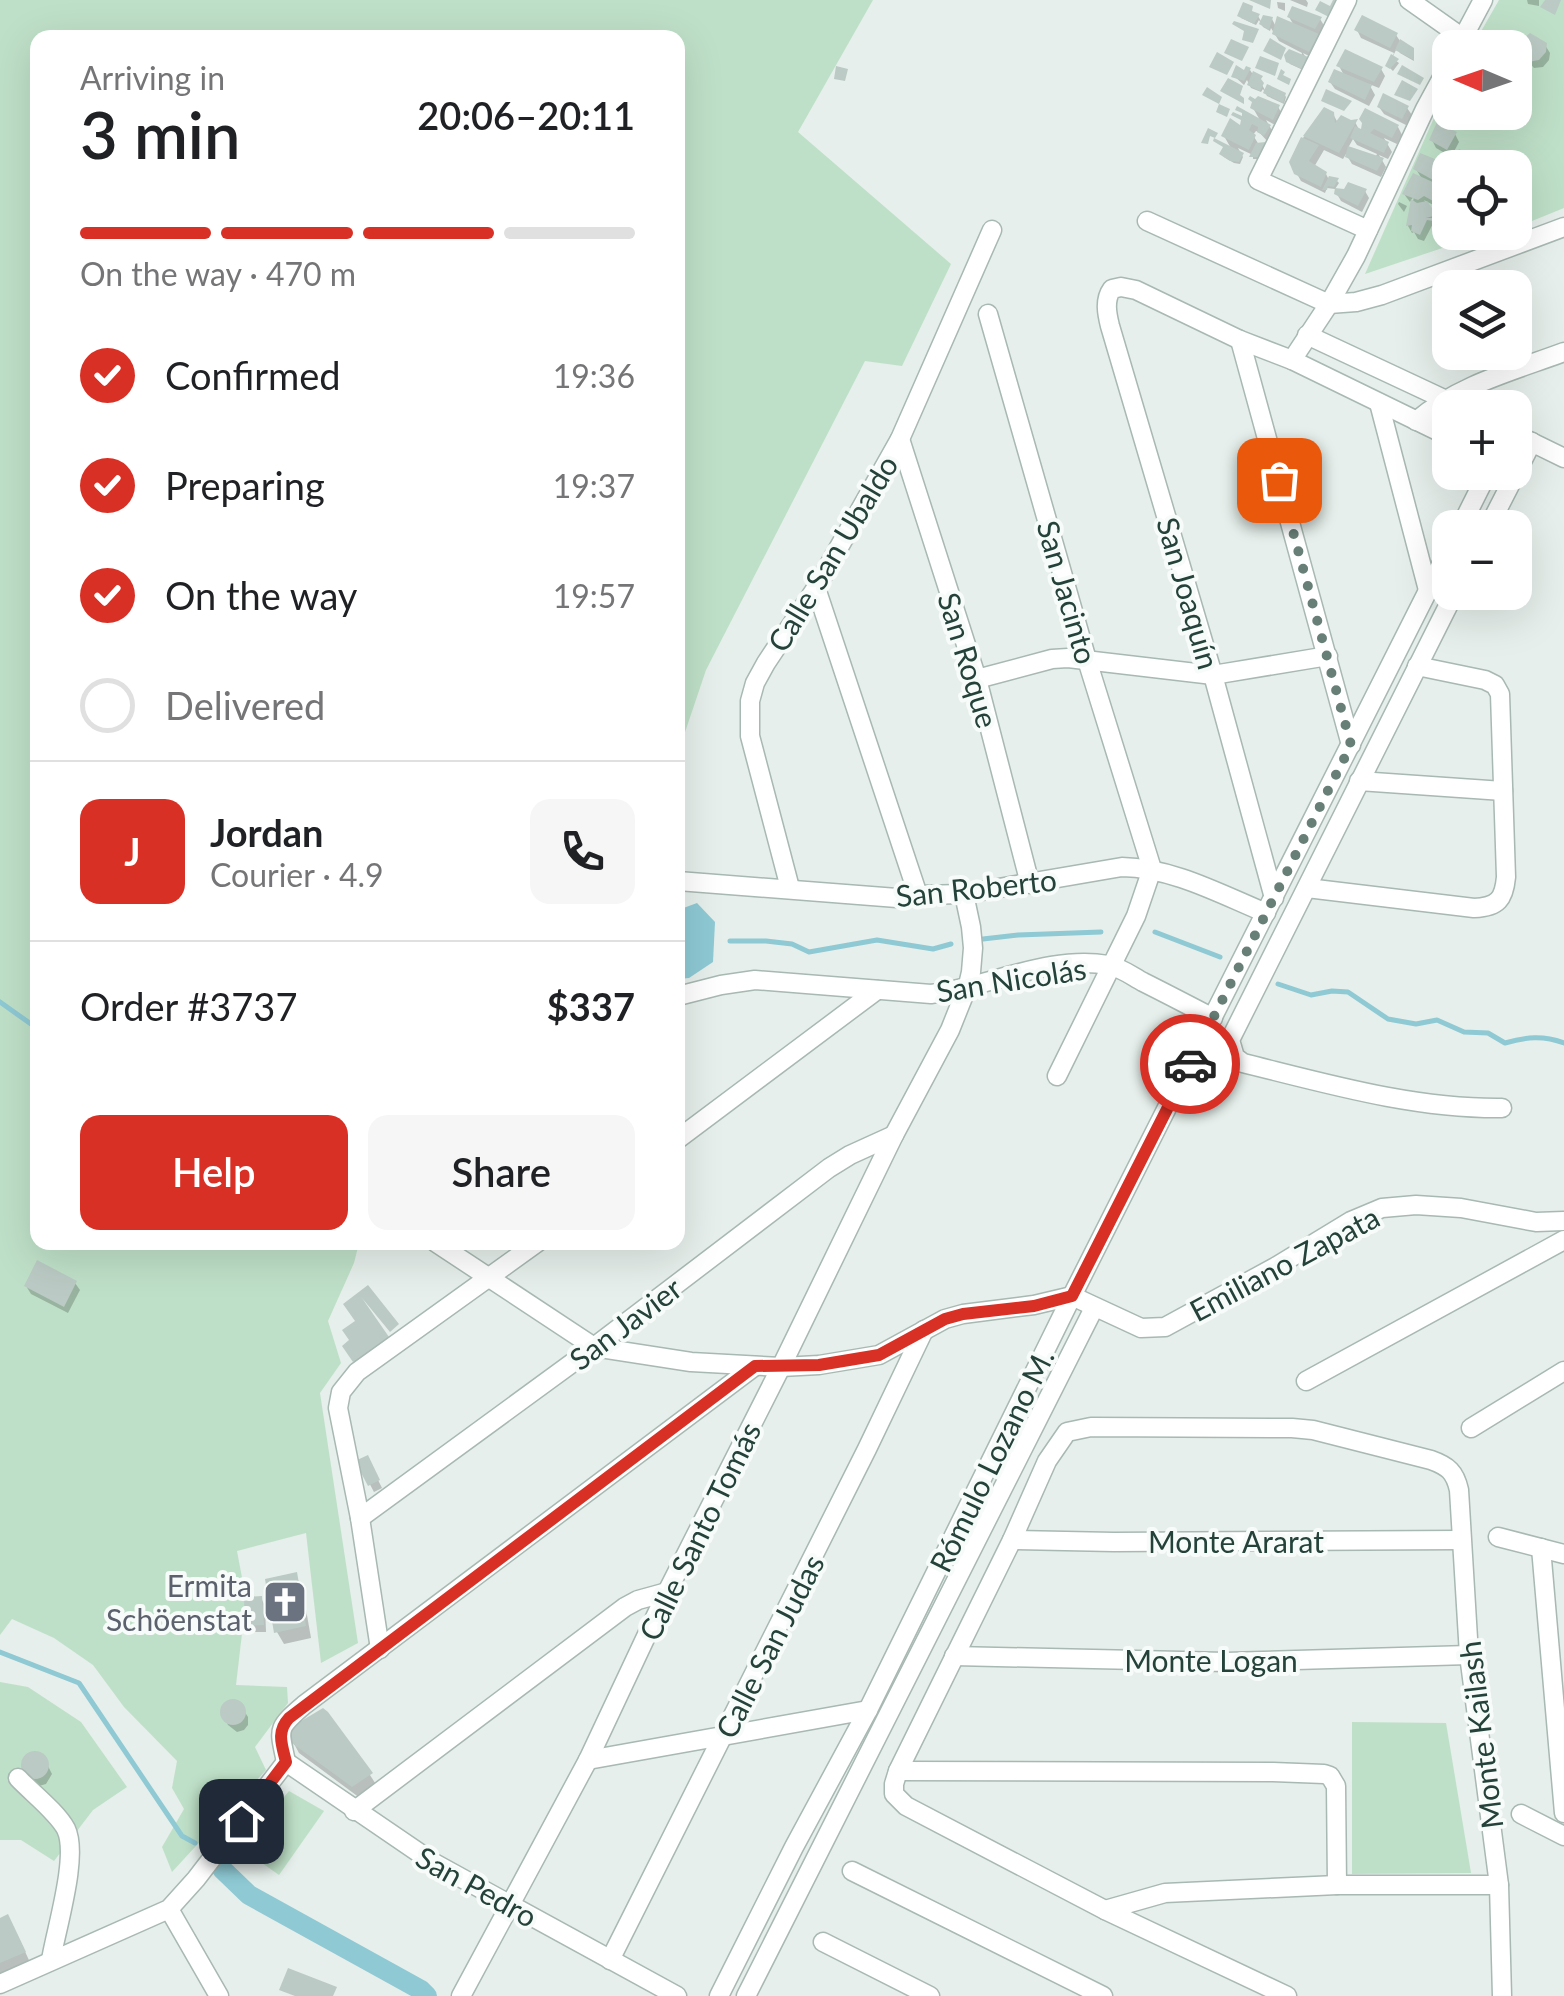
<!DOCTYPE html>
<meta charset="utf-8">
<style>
:root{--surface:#fff;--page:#f6f6f6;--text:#202124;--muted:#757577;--line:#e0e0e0;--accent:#d93025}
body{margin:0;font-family:Lato,sans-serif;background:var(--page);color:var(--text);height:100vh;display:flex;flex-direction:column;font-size:38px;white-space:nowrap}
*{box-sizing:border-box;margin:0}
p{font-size:32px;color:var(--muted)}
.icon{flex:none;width:55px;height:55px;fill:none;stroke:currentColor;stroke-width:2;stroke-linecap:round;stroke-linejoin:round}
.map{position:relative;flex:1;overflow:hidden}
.details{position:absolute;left:30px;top:30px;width:655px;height:1220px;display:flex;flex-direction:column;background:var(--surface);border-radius:20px;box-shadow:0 10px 40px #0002}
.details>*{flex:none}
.needle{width:65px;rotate:272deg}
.fabs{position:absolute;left:1432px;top:30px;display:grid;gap:20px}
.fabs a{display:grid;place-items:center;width:100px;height:100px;border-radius:20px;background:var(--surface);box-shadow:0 10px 40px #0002;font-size:50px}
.pin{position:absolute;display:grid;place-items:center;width:85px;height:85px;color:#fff;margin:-42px;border-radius:20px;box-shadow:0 5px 15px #0006}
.courier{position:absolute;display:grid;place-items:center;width:100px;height:100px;margin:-50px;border:8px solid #d93025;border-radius:50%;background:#fff;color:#222;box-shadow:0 2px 12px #0007}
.head em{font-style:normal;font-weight:600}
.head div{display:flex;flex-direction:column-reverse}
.head{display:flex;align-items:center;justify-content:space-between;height:170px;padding:0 50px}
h1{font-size:65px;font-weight:600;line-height:75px}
.bar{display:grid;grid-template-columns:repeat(4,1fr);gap:15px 10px;align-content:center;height:120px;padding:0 50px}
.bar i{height:12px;border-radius:8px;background:var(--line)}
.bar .active{background:var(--accent)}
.bar p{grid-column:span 4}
.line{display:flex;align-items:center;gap:25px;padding:0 50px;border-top:2px solid var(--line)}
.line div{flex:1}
.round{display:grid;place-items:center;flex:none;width:105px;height:105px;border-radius:20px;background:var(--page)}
ol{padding:0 50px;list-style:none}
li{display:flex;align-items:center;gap:30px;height:110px}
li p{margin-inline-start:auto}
li .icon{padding:10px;border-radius:50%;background:var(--accent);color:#fff;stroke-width:4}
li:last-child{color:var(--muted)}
li i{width:55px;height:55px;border:5px solid var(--line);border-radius:50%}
.primary-button{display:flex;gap:20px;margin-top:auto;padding:20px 50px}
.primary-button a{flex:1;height:115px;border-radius:20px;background:var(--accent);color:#fff;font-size:40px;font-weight:600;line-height:115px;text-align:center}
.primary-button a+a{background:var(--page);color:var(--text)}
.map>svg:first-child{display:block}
.green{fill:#bfe0c8}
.water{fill:#8ec9d4}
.shadow{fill:#0003;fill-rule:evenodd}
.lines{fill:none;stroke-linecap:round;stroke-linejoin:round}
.stream{stroke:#8ec9d4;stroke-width:5}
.canal{stroke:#8ec9d4;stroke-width:20}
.building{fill:#bbcac4}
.minor-casing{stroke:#a8b8b2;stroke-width:21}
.minor{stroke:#fff;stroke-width:18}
.done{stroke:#687f78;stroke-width:10;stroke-dasharray:0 18}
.route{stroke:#d93025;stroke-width:12}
.labels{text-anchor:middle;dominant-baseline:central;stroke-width:8;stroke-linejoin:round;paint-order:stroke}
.street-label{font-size:30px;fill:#24423a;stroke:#f7fbf9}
.worship-label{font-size:30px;fill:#5b616d;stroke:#f7fbf9;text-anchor:end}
</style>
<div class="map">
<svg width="1564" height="1996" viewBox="0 0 1564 1996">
<rect width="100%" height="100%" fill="#e6efeb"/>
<g class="green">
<path d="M0,0h873l-75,132 153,132 -49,102 -37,-5 -159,309 -28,83v-715h-640v1204l321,1 -5,20 -26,58 13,42 -21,30 38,250 -37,20 -15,-130 -69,18 9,48 -10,86 51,2 1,16 -33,44 11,23 -94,102 -10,-25 22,-38 -12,-21 5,-27 -53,-54 -31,-42 -39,-27 -42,-19 -12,16z"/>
<path d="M1499,0h65v208l-49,20v-60h-65v64l37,1 -122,41 72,-163 13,-23v24h65v-64l-43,-1z"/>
<path d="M0,1682l28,5 53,35 46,65 -34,23 -39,51 -33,-21h-21z"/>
<path d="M1352,1722l94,1 25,150 -119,1z"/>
<path d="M289,1791l35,20 -45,64 -38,-27z"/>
</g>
<path class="water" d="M697,903l18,19 -2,40 -24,16 -11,1v-69z"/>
<g class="shadow">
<path d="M1290,0h16l2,3 -1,4z"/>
<path d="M1527,0h12v6l-11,-2z"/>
<path d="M1277,2l8,1v8l-7,-3z"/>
<path d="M1252,8v6l6,2 4,7 10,-4 4,8h19l-6,-10 31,2 5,8 -7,11 3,5 -8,15 -10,-5 5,8 -5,9 -13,-6 -2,-3 13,-4 1,-4 -23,-12 -8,-13 -1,3 -7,-4 -4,-7 -3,5 -15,-7 -1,-3z"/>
<path d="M1357,30l39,5 4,6 12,8 2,12 -14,-8 -3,-5 -5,10 7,5 -6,8 -5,-5 6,-13 -33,-15z"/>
<path d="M1545,45l5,8 -1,7 -6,7 -9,1 -11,-12z"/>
<path d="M1339,66l42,3 4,7 -6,12 -10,-4 6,11 -6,11 -34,-17 -5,-7 15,-5z"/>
<path d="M1250,70l2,3 9,5v5l5,9 18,2 2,3 -2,7 -17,-8 -4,-7 -2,3 -10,-4 -4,-8 -3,5 -10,-9z"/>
<path d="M1278,107l5,8 -6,11 -11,-6 8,14 -6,8 -9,-10 -3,-1 -3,4 6,10 6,-1 1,2 -6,13h-7v-4l-15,-7 5,9 -3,7 -6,-1 -10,-6 -2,-3 10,-4 -8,-14 18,-7 3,-16 16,9 -8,-14z"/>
<path d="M1379,107l28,1 5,7 -6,10 -22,-11z"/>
<path d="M1324,110l9,4 5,9 17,-1 7,13 2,-12 34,4 4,8 -5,9 -13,-6 8,14 -4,7 -9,-4 7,12 -5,10 -29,-13 -6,-10 -3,5 -19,-9 -10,17 12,7 2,4 9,3 2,2 -4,6 -8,-1 -2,5 -24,-12 -5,-9 7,-34zM1353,139l4,6 20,9 -2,4 -27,-10z"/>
<path d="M1455,134l4,8 -11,21 18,-8 2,3 -5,10 -15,-2 -2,-3 4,-7 -14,-8 -4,-8z"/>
<path d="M1438,163l12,19v23l-4,7 -22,-12 7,10 10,1 4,7 -1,4 -5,1 -1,15 -2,-3v-17l-12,23 -6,-2 -4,-7 -2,1 -4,-7 6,-30 -4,6 -6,-8 18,-15 -6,-10z"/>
<path d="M1365,191l4,7 -7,14 -21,-11 -4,-7z"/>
<path d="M1399,202l8,4 -3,6 -6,-8z"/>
<path d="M75,1283l5,7 -12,23 -37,-19 -5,-8z"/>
<path d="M387,1338l7,12 -32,23 -10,-15v-17z"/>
<path d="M367,1458l15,30 -8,4 -16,-30z"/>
<path d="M295,1575l7,12 9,51 -27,6 -7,-12z"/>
<path d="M261,1598l4,8 1,26h-14l-4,-7z"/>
<path d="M229,1702l10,1 9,14v8l-4,5 -7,2 -9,-7 -5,-9 1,-10z"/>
<path d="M292,1740l78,35 7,11 -17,12 -61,-45z"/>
<path d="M38,1754l6,4 8,16 -6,10 -7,2 -7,-4 -8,-20 3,-5z"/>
<path d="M0,1921l17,13 16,35 -33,14z"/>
</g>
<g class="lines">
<g class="stream">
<path d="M1155,932l65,25"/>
<path d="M983,939l35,-4 83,-3"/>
<path d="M730,941h36l26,3 17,8 68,-12 56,9 18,-5"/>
<path d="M1278,984l33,11 21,-4 16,1 40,27 28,5 21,-4 27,12 24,1 17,10c21,-6 38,-8 59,0"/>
<path d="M0,1002l38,27"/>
<path d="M0,1652l79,31 103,153 13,7"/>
</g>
<path class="canal" d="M222,1869l27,26 172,95 6,6"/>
</g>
<g class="building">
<path d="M1249,0h22l-1,9z"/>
<path d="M1333,0h4l-8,17 -14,-7 5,-9 10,5z"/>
<path d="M1545,0h16l-6,15 -15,-8z"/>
<path d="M1243,2l10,4 -1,5 8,3 -6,10 -17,-8z"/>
<path d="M1292,6l30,11 -7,12 -28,-12z"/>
<path d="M1263,15l10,2 -4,13 -10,-6z"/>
<path d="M1362,15l36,18 -8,15 -36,-18z"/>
<path d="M1277,16l42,18 -10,18 -37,-18z"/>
<path d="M1234,21l25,8 -6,14 -11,-3 2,-9 -12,-7z"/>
<path d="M1530,33l17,10 -1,9 -7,8 -11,2 -7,-6 -2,-14z"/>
<path d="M1270,38l16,10 -5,12 -18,-9z"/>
<path d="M1231,39l18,8 -7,14 -18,-8z"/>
<path d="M1400,39l14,9v12l-19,-10z"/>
<path d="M1289,49l19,8 -6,12 -16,-7 -2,-7z"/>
<path d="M1345,49l38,18 -9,15 -38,-16z"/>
<path d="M1217,52l17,10 -7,13 -18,-8z"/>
<path d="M1391,54l8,5 -9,10 -5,-3z"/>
<path d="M1260,56l19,7 -4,13 -20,-8z"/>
<path d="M1236,65l8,5 2,-4 5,2 -7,13 -13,-4z"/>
<path d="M1402,65l22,13 -4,7 -23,-11z"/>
<path d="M836,66l12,3 -3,12 -11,-2z"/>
<path d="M1281,69l4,3 -2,3 8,4 -2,6 -12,-6z"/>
<path d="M1334,69l38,16 -7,15 -37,-18z"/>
<path d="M1253,71l10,5 -2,3 3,4 -4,8 -13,-6z"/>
<path d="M1228,78l15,8 -3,9 4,3v6l-24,-13z"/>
<path d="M1402,80l16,9 -8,12 -16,-6z"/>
<path d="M1267,84l19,9 -3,10 -20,-10z"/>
<path d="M1207,87l15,10 -3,7 -17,-9z"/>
<path d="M1326,89l26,12 -8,10 -23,-10z"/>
<path d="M1383,93l26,13 -7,13 -25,-12z"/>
<path d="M1250,96l5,3 3,-3 22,9 -7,15 -23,-12 2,-6 -4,-3z"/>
<path d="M1219,104l11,5 -3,8 -11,-5z"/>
<path d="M1237,106l34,19 -7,11 -7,-4 1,-5 -6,-3 -3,6 7,5 -7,15 -28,-14 9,-18 10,7 1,-5 -10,-5 2,-3 9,4v-3l-7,-3z"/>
<path d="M1324,107l10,5 1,11 6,-8 10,5 7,-1 -19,34 -36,-17z"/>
<path d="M1365,108l34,17 -7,13 -18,-9 -4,4 19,9 -5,11 -34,-15 5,-12 6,3 1,-6 -3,-4z"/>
<path d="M1437,122l20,10 -10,18 -18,-10z"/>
<path d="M1208,128l10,5 -3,5 -5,-2 -2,8 -7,-1z"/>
<path d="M1301,137l18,8 -10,16 18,11 -6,15 -27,-13 -5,-12z"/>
<path d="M1214,138l30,15 -5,9 -9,-1 -11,-7 4,-7 -10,-6z"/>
<path d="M1266,142l-7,15h-10l7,-14z"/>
<path d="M1348,146l36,12 -7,13 -32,-14z"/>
<path d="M1459,149l9,4 -7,15h-8l-10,-5 5,-7 5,2z"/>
<path d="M1420,153l20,8 -2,5 7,4 -1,4 6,3 -6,9 -31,-17z"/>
<path d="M1413,173l37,17 -8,16 -18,-10 -6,4 -16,-6z"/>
<path d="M1329,176l10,2 -5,9 -6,-1 -1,4h-5z"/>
<path d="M1348,182l19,7 -9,17 -24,-12 1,-6 9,1z"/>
<path d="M1411,199l6,4 10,-2 5,7h10l-1,6 -15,4h13l-1,8h-5v-5l-6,-1 -7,15 -9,-4 1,-6 -6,1z"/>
<path d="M37,1260l40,21 -13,26 -40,-21z"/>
<path d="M368,1285l31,39 -9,8 -28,-34 27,39 -36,25 -11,-16 7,-6 -7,-10 13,-9 -12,-17z"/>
<path d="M368,1455l12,25 -12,6 -13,-25z"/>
<path d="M297,1572l9,54 -32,7 -9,-54z"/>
<path d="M262,1596l2,29 -19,1 -1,-29z"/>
<circle cx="233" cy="1712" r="13"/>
<path d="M323,1708l5,4 45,61 -21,14 -63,-46 -1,-12z"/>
<circle cx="35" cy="1765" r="14"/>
<path d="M8,1914l18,38 -26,11v-45z"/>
<path d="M288,1968l49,19 -4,9h-38l-16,-6z"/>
</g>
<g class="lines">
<defs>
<g id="minor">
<path d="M1347,0l-89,180 110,50"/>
<path d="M1409,0l54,38"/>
<path d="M1458,47l25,-47"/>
<path d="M1147,221l182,83 27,-2 26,-7 182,-68"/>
<path d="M988,314l99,346 65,209 -16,47 -79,160"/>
<path d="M1307,335l156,73"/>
<path d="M1240,340l111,405"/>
<path d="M1292,360l37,-56 27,-48 69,-147 25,-46"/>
<path d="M1379,403l49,187"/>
<path d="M1416,421c42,-36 97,-50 148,-69"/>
<path d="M1515,434l49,24"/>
<path d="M900,439l77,240 53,205"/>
<path d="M1460,528l28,-56"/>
<path d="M1488,528l44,-86"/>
<path d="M816,588l102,307"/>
<path d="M1455,592l-225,448 5,17 8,6c85,21 171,46 259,45"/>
<path d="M977,679l75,-20 16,-1 145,17 115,-19"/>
<path d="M1359,781l144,10"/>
<path d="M678,881l219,17 21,-3 46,-1 158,-27c51,1 98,27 144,46"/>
<path d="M790,888l-40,-152v-35l5,-18 11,-20 50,-75 84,-149 92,-209"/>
<path d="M1307,888l167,20c24,-1 30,-9 32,-31l-6,-183 -5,-9 -10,-5 -68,-14"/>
<path d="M1274,898l-61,-223 -103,-349c-3,-12 -6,-26 2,-37l9,-2 15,3 104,50 52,20 158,77"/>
<path d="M678,996l43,-11 34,-5 176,14c58,-7 117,-39 177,-29 12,2 24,11 35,17 24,12 47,24 70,36"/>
<path d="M678,1139l199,-149"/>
<path d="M435,1242l159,105 97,15 90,5 38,-2 60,-10 66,-36 18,-5 71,-9 38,-9 69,32 24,-1 112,-61 74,-45 31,-13 34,-3 45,3 75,14 28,-1"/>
<path d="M1306,1381l258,-141"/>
<path d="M1471,1428l93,-57"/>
<path d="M360,1518l234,-171 235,-179 21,-13 44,-20"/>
<path d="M1498,1537l66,17"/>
<path d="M1012,1540l102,2 347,-2"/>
<path d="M1541,1548l23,265"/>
<path d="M380,1649l-20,-131 -22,-110 3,-16 16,-20 181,-130"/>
<path d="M954,1656l272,6 243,-7"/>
<path d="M588,1760l280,-50"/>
<path d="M286,1762c-7,-34 -10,-33 18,-57l451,-339"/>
<path d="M286,1762l148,101 243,133"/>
<path d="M898,1771l375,1 51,2 6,2 6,10 1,99"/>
<path d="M18,1778c13,14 39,34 48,51 13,27 -10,100 -15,131"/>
<path d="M354,1811l271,-204 13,-7 29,-8"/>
<path d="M1521,1814l43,22"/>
<path d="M852,1871l251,125"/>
<path d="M169,1909l50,87"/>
<path d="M1105,1910l60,-17 172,-8h162"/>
<path d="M823,1942l107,54"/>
<path d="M610,1960l257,-511 57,-119"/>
<path d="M0,1984l169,-75 27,-30 90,-117"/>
<path d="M461,1996l127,-236 79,-168 114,-225 113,-232 56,-105 18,-45 3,-13 2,-24 -2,-21 -7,-33"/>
<path d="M719,1996l75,-149 74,-137 204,-414 378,-749"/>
<path d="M746,1996l348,-688"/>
<path d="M1287,1996l-182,-86 -199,-104 -12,-12v-10l4,-13 114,-231 35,-79 20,-29 24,-5 201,1 21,2 118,30c17,6 24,12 28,30l10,165 30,230 3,111"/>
</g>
</defs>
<use href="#minor" class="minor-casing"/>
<use href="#minor" class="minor"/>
</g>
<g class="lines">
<path class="done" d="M1190,1064l161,-319 -72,-265"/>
<path class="route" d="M241,1821l45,-59c-4,-17 -10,-30 3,-44l466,-352 64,-1 60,-10 66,-36 18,-5 71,-8 38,-10 118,-232"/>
</g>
<defs>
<symbol id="church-square" viewBox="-11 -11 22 22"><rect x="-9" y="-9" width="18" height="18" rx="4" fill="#6b7280" stroke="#f7fbf9"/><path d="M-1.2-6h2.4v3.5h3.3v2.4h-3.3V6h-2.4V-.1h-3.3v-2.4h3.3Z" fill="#fff"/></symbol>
</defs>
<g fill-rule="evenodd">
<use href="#church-square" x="260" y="1577" width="50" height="50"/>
</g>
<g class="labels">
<g class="street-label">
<text transform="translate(832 553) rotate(-59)">Calle San Ubaldo</text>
<text transform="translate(1068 592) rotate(74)">San Jacinto</text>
<text transform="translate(1189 593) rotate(74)">San Joaquín</text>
<text transform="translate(969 660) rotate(73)">San Roque</text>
<text transform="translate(976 887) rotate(-6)">San Roberto</text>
<text transform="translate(1011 979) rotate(-9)">San Nicolás</text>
<text transform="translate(1284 1263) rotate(-28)">Emiliano Zapata</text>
<text transform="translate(625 1323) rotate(-37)">San Javier</text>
<text transform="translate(991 1460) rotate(-64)">Rómulo Lozano M.</text>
<text transform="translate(699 1531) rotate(-64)">Calle Santo Tomás</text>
<text x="1236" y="1541">Monte Ararat</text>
<text transform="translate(769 1646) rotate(-63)">Calle San Judas</text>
<text x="1211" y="1660">Monte Logan</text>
<text transform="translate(1480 1735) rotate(-97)">Monte Kailash</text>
<text transform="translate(477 1886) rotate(29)">San Pedro</text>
</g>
<g class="worship-label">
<text x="252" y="1585">Ermita<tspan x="252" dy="34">Schöenstat</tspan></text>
</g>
</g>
</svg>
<div class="fabs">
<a><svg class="needle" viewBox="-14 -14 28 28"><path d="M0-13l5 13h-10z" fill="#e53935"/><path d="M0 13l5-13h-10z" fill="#757577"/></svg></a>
<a><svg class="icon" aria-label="locate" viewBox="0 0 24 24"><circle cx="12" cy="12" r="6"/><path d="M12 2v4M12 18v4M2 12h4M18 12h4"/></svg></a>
<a><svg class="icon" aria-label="layers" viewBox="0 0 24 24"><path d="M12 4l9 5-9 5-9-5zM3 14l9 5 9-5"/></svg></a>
<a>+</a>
<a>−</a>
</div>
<div class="pin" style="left:1279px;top:480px;background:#ea580c"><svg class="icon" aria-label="bag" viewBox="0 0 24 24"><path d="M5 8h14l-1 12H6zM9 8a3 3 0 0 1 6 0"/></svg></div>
<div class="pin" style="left:241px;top:1821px;background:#1f2937"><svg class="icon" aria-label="home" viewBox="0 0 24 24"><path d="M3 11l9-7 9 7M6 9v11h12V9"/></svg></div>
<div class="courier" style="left:1190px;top:1064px"><svg class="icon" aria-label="car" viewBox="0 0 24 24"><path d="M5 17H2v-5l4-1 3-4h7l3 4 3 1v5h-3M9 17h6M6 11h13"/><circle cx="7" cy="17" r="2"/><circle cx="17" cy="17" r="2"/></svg></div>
<section class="details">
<div class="head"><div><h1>3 min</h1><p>Arriving in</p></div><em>20:06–20:11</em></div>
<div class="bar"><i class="active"></i><i class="active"></i><i class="active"></i><i></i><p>On the way · 470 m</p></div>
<ol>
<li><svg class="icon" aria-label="check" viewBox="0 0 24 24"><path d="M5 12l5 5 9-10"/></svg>Confirmed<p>19:36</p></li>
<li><svg class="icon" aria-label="check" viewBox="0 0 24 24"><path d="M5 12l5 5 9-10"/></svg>Preparing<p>19:37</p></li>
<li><svg class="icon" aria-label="check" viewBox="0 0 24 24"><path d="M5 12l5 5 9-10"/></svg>On the way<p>19:57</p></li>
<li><i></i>Delivered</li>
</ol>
<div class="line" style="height:180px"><b class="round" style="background:var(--accent);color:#fff">J</b><div><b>Jordan</b><p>Courier · 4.9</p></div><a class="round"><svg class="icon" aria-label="phone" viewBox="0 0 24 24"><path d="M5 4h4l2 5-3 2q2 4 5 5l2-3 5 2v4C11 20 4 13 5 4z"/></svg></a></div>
<div class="line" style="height:130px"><div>Order #3737</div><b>$337</b></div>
<div class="primary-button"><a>Help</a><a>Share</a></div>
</section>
</div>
